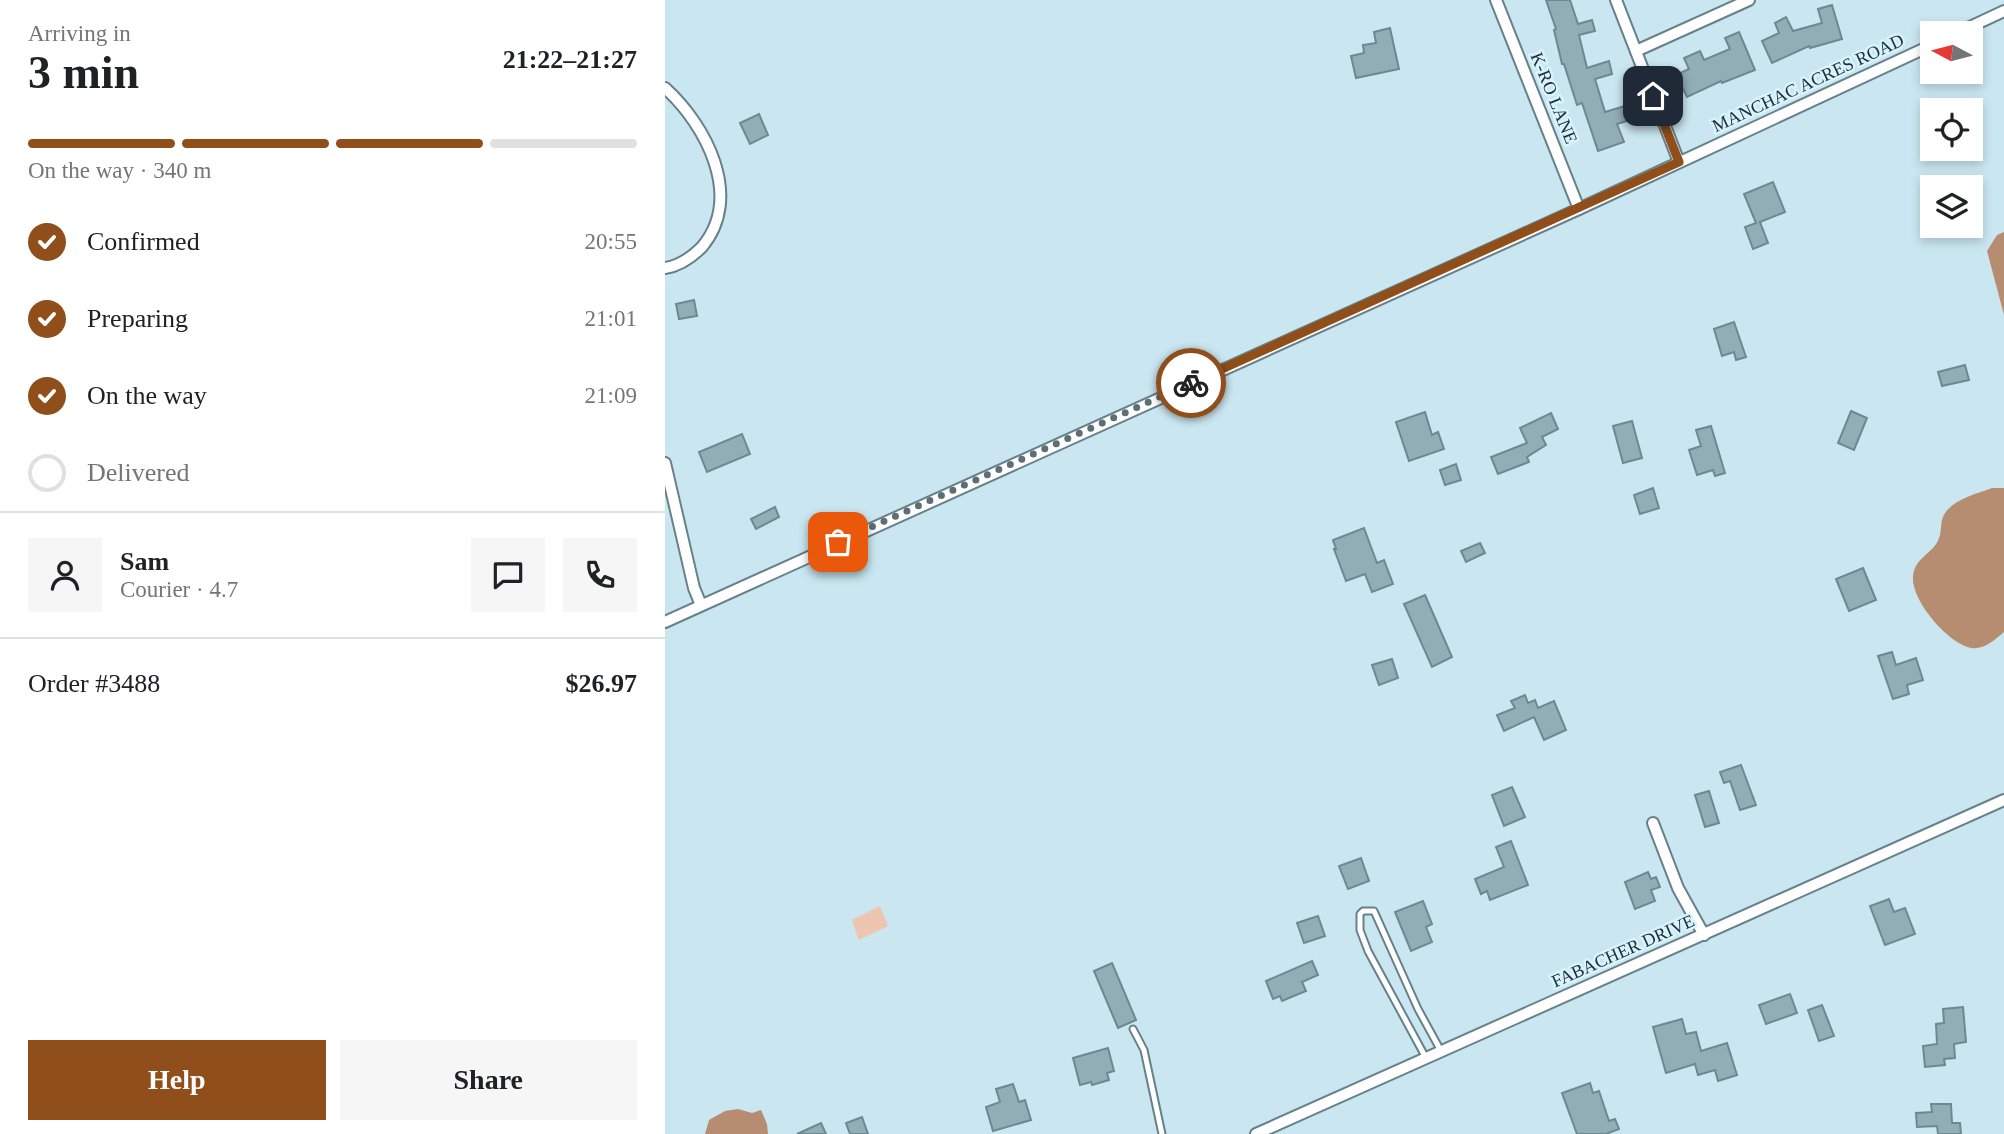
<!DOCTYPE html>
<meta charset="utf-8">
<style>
:root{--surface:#fff;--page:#f6f6f6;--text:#202124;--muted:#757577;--line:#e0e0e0;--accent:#8f4e1a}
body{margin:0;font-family:"Times New Roman",serif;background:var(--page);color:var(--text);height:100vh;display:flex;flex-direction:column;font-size:26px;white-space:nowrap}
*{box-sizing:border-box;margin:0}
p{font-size:23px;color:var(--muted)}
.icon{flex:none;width:38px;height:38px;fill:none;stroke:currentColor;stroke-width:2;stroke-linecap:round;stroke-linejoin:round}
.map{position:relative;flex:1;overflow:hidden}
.drawer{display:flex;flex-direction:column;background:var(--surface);width:665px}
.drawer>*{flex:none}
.needle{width:46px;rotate:277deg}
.fabs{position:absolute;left:1255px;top:21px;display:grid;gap:14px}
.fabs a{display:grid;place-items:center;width:63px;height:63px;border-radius:0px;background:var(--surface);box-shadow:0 4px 10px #0003;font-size:35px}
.pin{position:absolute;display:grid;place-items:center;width:60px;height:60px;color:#fff;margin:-30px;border-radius:14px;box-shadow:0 4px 10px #0006}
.courier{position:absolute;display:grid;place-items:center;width:70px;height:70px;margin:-35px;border:5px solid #8f4e1a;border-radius:50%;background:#fff;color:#222;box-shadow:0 2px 9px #0007}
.summary em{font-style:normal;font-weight:800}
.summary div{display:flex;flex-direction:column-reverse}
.summary{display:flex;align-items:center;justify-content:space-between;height:119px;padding:0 28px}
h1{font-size:46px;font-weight:800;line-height:52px}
.bar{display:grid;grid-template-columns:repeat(4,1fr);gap:10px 7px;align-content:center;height:84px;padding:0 28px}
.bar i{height:9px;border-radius:5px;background:var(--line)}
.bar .on{background:var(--accent)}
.bar p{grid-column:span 4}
.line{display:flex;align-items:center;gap:18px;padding:0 28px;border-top:2px solid var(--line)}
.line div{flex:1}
.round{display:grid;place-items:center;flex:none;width:74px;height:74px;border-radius:0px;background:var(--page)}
ol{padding:0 28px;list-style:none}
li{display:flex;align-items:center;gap:21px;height:77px}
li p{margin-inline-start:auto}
li .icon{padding:7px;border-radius:50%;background:var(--accent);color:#fff;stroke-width:4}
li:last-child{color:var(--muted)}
li i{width:38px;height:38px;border:4px solid var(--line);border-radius:50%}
.action{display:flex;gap:14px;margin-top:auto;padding:14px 28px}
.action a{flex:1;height:80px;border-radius:0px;background:var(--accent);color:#fff;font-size:28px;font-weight:800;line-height:80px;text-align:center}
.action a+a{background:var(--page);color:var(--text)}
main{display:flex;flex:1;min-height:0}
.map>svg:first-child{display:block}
.green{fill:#ecc6ae}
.water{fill:#b78d72}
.building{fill:#91adb6;stroke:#6e8892;stroke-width:2}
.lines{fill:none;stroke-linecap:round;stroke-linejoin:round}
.service-casing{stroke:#66818a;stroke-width:9}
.minor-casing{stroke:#66818a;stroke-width:14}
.service{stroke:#fff;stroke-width:5}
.minor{stroke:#fff;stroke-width:10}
.done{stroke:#5d6f75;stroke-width:7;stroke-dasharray:0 12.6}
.route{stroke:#8f4e1a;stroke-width:9}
.labels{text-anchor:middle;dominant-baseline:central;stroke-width:5;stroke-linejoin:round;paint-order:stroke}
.street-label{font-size:18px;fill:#232e32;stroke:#d7f4fe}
</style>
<main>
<section class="drawer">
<div class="summary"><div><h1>3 min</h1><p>Arriving in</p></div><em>21:22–21:27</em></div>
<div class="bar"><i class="on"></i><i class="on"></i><i class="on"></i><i></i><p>On the way · 340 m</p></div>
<ol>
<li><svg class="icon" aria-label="check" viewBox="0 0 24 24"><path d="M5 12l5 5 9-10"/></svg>Confirmed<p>20:55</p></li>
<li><svg class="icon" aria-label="check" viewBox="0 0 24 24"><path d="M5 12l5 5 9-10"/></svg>Preparing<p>21:01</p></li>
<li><svg class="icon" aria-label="check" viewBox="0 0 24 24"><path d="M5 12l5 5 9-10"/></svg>On the way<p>21:09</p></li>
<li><i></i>Delivered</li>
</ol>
<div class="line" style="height:126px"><a class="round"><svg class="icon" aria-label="person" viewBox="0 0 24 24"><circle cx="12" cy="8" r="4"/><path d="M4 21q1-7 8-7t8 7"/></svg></a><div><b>Sam</b><p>Courier · 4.7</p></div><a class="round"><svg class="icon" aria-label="chat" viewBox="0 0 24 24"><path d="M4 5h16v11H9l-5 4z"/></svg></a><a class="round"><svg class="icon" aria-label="phone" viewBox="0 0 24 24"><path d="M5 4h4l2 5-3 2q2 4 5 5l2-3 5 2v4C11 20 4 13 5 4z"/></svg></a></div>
<div class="line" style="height:91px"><div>Order #3488</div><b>$26.97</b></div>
<div class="action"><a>Help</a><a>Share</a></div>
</section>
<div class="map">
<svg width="1339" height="1134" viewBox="0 0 1339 1134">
<rect width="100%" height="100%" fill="#cae7f1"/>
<path class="green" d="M215,906l8,20 -29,14 -7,-20z"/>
<g class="water">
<path d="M1339,232v83l-17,-64 10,-16z"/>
<path d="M1327,488h12v144c-9,8 -20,18 -33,16 -23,-4 -60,-48 -58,-71 1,-20 21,-23 26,-39 3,-7 1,-14 4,-21 7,-17 33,-23 49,-29z"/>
<path d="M73,1109l14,4 9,-3 6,14 1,10h-63l4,-14 16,-9z"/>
</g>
<g class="building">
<path d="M881,0h24l8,24 14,-4 3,11 -16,4 8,33 22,-7 3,13 -17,5 10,33 20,-6 5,14 -13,4 7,18 -26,9 -16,-48 -5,2 -13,-41h-2l-8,-34 2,-1z"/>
<path d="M1167,5l10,34 -32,9 -1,-2 -37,17 -10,-22 17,-8 -4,-10 11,-6 7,14 29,-8 -4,-14z"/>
<path d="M725,28l9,41 -43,9 -5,-22 13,-3 -1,-8 13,-2 -2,-11z"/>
<path d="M1074,32l16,38 -33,13 -1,-2 -34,16 -11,-22 13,-6 -5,-11 16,-7 4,9 26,-11 -5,-11z"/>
<path d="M94,114l9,21 -18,9 -10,-21z"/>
<path d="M1108,182l12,30 -25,10 8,21 -15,6 -8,-22 11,-4 -12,-29z"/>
<path d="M29,300l3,16 -18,3 -3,-15z"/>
<path d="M1069,322l12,35 -10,3 -2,-8 -12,4 -8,-27z"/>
<path d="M1300,365l4,15 -27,6 -4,-14z"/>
<path d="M1186,411l16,7 -13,32 -16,-7z"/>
<path d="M760,412l7,23 6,-3 6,17 -35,12 -13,-39z"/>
<path d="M886,413l7,16 -16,8 4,8 -19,12 2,5 -31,12 -7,-17 36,-14 -7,-15z"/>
<path d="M967,421l10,37 -19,5 -10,-37z"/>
<path d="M1046,426l14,47 -10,3 -2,-6 -16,5 -8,-25 12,-4 -5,-16z"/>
<path d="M77,434l8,20 -43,18 -8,-20z"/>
<path d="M791,464l5,16 -16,5 -5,-15z"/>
<path d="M988,488l6,20 -19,6 -6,-19z"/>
<path d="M110,507l4,10 -23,12 -5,-10z"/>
<path d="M699,528l13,35 7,-3 9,24 -21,8 -7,-18 -19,7 -12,-32h2l-3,-9z"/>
<path d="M815,543l5,10 -19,9 -5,-11z"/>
<path d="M1198,568l13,32 -27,11 -13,-32z"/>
<path d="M760,595l27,62 -20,10 -28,-63z"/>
<path d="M1227,652l4,13 20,-7 7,22 -16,5 2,9 -16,5 -15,-43z"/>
<path d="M727,659l6,19 -19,7 -7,-20z"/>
<path d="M860,695l3,8 7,-3 3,8 16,-7 12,29 -22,10 -10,-23 -30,14 -7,-16 18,-7 -4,-7z"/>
<path d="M1076,765l15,40 -16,5 -10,-29 -6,2 -4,-11z"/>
<path d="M847,787l13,30 -21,9 -12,-31z"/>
<path d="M1044,791l10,32 -14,4 -10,-32z"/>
<path d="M846,841l17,44 -38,15 -3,-9 -6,3 -6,-15 29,-12 -8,-20z"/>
<path d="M696,858l8,23 -21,8 -9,-23z"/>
<path d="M983,872l3,7 5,-2 4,10 -9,3 4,11 -20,8 -10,-27z"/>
<path d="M1224,899l5,13 11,-4 10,26 -30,11 -15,-39z"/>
<path d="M758,901l9,23 -6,3 6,15 -21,9 -16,-39z"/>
<path d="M653,916l7,20 -21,7 -7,-20z"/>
<path d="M647,961l6,14 -16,7 4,9 -24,10 -2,-5 -7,3 -7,-18z"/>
<path d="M447,963l24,57 -18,8 -24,-57z"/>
<path d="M1125,994l7,19 -31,11 -7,-19z"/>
<path d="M1157,1005l12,31 -15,5 -11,-31z"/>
<path d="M1298,1007l3,35 -12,2 1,14 -11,1 1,6 -20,2 -2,-21 14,-2 -1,-20 8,-1 -1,-14z"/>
<path d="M1017,1019l4,15 10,-2 5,19 26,-8 10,32 -19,6 -3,-11 -17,5 -3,-11 -29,9 -13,-46z"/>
<path d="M443,1048l6,23 -7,2 2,7 -17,5 -1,-3 -11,3 -7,-27z"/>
<path d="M925,1083l3,10 6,-2 10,30 6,-2 4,10 -13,5h-29l-15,-41z"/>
<path d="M348,1084l6,18 6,-2 6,20 -38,11 -7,-24 14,-5 -4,-13z"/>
<path d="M1266,1104h20l1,19h8l1,11h-23l-1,-8 -20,1 -1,-14 16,-1z"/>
<path d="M197,1117l6,17h-18l-4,-11z"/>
<path d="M156,1123l5,11h-29z"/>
</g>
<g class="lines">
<defs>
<g id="service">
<path d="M468,1029l11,21 18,84"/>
<path d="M761,1058l-58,-107 -8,-21v-16l3,-3h11l44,98 23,42"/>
</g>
<g id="minor">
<path d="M831,0l83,209"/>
<path d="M951,0l63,162"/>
<path d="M1292,33l47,-22"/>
<path d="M971,51l113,-51"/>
<path d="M0,88c41,37 79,109 37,159 -10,10 -23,19 -37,21"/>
<path d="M0,463l29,125 7,17"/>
<path d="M0,622l914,-413 353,-164"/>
<path d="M988,823l25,65 26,47"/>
<path d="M591,1134l748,-334"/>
</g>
</defs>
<use href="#service" class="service-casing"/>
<use href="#minor" class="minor-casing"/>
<use href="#service" class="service"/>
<use href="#minor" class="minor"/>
</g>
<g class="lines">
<path class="done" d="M173,542l353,-159"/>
<path class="route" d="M526,383l488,-221 -26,-66"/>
</g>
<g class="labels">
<g class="street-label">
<text transform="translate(1143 83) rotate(-25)">MANCHAC ACRES ROAD</text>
<text transform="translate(889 98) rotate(68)">K-RO LANE</text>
<text transform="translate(958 951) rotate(-24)">FABACHER DRIVE</text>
</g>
</g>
</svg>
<div class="fabs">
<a><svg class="needle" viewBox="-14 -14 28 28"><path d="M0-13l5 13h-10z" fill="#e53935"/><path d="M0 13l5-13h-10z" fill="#757577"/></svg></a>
<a><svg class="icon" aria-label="locate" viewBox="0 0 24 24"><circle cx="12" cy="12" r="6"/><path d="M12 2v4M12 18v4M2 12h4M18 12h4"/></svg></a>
<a><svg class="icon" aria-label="layers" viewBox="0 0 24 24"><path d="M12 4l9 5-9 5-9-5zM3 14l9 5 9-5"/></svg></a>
</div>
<div class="pin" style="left:173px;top:542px;background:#ea580c"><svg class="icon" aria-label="bag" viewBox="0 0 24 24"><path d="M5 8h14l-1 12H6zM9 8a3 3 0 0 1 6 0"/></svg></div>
<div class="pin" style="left:988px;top:96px;background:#1f2937"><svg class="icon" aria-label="home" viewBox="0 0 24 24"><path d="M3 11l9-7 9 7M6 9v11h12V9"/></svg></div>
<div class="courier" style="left:526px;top:383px"><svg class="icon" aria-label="bike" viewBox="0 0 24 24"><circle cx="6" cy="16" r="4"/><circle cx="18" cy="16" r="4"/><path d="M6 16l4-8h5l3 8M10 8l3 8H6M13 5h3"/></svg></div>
</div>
</main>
